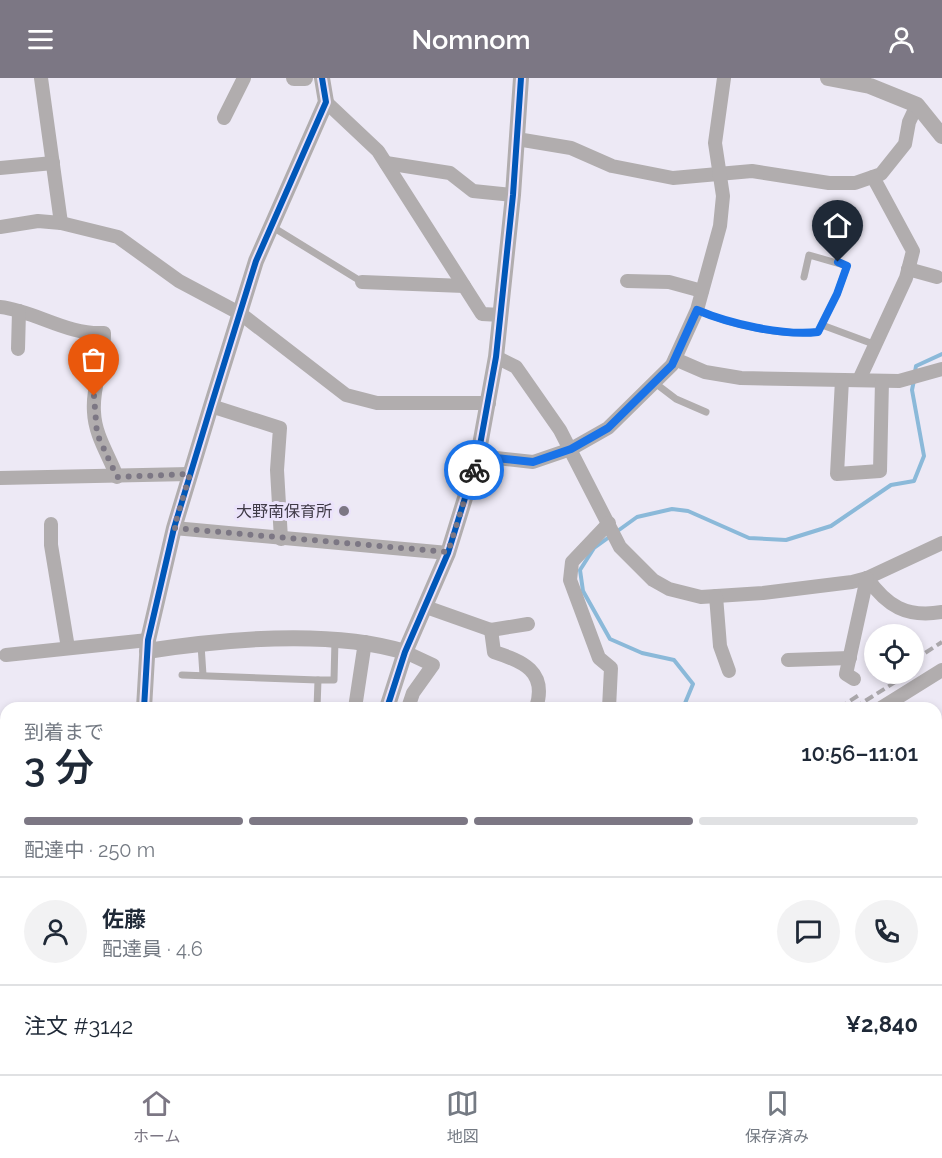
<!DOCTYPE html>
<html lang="ja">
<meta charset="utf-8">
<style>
:root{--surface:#fff;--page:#f2f2f3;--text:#1f2937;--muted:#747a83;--line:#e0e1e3;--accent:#7c7784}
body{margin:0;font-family:Raleway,"Noto Sans JP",sans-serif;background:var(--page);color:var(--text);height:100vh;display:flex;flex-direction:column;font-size:22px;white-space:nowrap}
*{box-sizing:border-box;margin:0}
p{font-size:20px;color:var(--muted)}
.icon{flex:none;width:33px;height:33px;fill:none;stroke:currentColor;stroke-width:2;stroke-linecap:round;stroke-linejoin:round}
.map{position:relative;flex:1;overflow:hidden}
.side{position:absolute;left:0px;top:624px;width:942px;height:372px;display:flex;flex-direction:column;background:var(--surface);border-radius:18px 18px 0 0;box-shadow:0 3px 9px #0003}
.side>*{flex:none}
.tools{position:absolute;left:864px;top:546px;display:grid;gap:12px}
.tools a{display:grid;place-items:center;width:60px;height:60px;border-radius:50%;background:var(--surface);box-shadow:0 3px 9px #0003;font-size:30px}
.pin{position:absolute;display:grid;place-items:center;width:51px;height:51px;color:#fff;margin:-62px -26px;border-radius:50% 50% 50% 0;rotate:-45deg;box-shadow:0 0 6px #0007}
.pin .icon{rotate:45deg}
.courier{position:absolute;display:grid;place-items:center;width:60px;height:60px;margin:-30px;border:4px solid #1a73e8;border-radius:50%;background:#fff;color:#222;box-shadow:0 2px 8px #0007}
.overview em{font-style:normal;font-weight:600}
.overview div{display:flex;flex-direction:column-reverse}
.overview{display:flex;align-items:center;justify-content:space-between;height:102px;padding:0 24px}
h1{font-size:39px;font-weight:600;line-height:45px}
.bar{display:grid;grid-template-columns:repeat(4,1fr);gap:9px 6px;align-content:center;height:72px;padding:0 24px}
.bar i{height:8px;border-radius:4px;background:var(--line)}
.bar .selected{background:var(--accent)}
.bar p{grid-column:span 4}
.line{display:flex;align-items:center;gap:15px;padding:0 24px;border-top:2px solid var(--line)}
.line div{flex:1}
.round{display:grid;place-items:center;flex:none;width:63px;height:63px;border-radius:32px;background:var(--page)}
header{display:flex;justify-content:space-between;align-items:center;height:78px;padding:0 24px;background:var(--accent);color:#fff;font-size:27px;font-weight:600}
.dock{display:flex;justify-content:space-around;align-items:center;height:84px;border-top:2px solid var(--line);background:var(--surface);font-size:16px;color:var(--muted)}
.dock a{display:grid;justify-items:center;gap:3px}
.dock .selected{color:var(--accent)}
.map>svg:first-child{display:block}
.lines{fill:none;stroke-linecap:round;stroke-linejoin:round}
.stream{stroke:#8bb9d9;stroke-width:4}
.service{stroke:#b1adae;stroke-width:7}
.minor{stroke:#b1adae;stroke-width:14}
.tertiary{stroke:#b1adae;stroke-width:16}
.rail{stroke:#aaa7ab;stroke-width:4;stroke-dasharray:9 4.5;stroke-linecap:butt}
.cycleway-casing{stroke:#ebe3fb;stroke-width:10}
.cycleway{stroke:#0057b8;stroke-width:6}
.done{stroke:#7c7784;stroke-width:6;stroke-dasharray:0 10.8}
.route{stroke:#1a73e8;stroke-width:8}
.poi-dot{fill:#7c7784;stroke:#ebe3fb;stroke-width:2}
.labels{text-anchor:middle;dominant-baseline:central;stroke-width:6;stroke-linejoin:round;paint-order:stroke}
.poi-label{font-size:16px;fill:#3f3a47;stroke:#ebe3fb;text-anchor:end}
</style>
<header><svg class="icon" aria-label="menu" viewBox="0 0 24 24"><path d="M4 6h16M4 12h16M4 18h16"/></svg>Nomnom<svg class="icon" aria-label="person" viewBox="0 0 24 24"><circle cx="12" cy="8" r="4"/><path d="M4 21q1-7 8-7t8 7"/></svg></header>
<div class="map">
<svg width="942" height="996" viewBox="0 0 942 996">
<rect width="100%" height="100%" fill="#ede9f5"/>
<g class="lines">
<g class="stream">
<path d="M915,294l1,-6 26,-12"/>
<path d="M683,630l10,-24 -19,-24 -32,-7 -32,-14 -27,-48 -3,-21 14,-22 43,-31 35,-8 16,2 61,27 37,2 45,-14 60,-41 23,-4 10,-25 -12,-66 2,-10"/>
<path d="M646,990l2,6"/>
</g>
<g class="service">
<path d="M271,148l91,56"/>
<path d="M697,232c35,15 83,26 121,22l19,-38 10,-28 -38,-11 -5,22"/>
<path d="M822,247l54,20"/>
<path d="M655,305l21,16 30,13"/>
<path d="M201,567l2,30"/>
<path d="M182,597l136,5"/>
<path d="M317,630l1,-28h16l1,-40"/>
<path d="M936,671l6,-7"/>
</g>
<g class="minor">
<path d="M41,0l20,145"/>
<path d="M326,24l52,49 104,163 19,1"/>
<path d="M224,40l20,-40"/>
<path d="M517,61l54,9 41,18 61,12 79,-7 77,12h26l26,-9 24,-30 4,-22 8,-17"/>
<path d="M386,85l64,10 23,18 40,4"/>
<path d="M0,90l53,-5"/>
<path d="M0,149l38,-6 23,2 57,14 61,44 62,33 105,81 31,8h112"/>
<path d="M908,191l29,8"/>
<path d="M627,203l42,1 33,9"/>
<path d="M362,204l102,4"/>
<path d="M0,229c36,4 66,28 104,26 1,27 -12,52 -10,79 1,24 15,43 23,65"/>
<path d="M18,271l1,-38"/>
<path d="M496,279l20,10 44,63 60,117 33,33 16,9 32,8 62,-4 89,-11 15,-4 75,-35"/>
<path d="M675,281l30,13 36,6 158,3 43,-12"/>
<path d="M842,302l-5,94 43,-3 2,-90"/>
<path d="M859,302l47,-102 7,-27 -40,-74"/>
<path d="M211,328l69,22 -3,42 4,69"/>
<path d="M478,378l55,6 38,-13 37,-21 64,-63 25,-55 23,-84 3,-30 -8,-53 9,-65"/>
<path d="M0,400l190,-4"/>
<path d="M51,446v21l17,103"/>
<path d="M174,450l274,25"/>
<path d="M867,500c20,28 39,40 75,34"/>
<path d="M716,518l4,50 9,25"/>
<path d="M426,529l65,23 37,-6"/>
<path d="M491,552l3,22c28,9 54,19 42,56"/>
<path d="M405,574l28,13 -20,28 -5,15"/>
<path d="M6,577l142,-15"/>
<path d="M788,582l62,-2"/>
<path d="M854,601l-8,-5 21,-96"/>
<path d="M355,630l10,-66"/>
<path d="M609,630l2,-40 -12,-10 -29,-78 2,-18 37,-39"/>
<path d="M881,630l61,-38"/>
<path d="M936,817l6,-2"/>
<path d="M0,891h6"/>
<path d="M936,925l6,-1"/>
<path d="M909,990l1,6"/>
<path d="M295,996l1,-6"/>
<path d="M340,996l1,-6"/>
<path d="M580,996v-6"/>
<path d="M729,996l1,-6"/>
</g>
<g class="tertiary">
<path d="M294,0h11"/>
<path d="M828,0l42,8 47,19 25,31"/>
<path d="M147,573c78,-12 183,-22 258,1"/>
<path d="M144,630l4,-68 26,-112 37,-122 45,-145 70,-159 -4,-24"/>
<path d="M387,630l18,-56 43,-99 30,-97 18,-99 17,-162 8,-117"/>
<path d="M0,799l6,1"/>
<path d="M137,990l1,6"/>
<path d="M321,996l1,-6"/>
</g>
<g class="rail">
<path d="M914,582l28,-18"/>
<path d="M839,630l20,-13"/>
<path d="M854,630l54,-34"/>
<path d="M0,870h6"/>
</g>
<defs>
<g id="cycleway">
<path d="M144,630l4,-68 26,-112 37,-122 45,-145 70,-159 -4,-24"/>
<path d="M387,630l18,-56 43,-99 30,-97 18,-99 17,-162 8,-117"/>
</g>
</defs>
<use href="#cycleway" class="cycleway-casing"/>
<use href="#cycleway" class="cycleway"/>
</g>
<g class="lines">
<path class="done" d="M94,318l3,38 20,43 73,-3 -16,54 274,24 26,-82"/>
<path class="route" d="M474,392l4,-14 55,6 38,-13 37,-21 64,-63 25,-55c33,14 86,26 121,22l19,-38 10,-28 -9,-4"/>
</g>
<circle class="poi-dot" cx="344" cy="433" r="6"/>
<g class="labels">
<g class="poi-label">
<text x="332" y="433">大野南保育所</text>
</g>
</g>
</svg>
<div class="tools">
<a><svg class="icon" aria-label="locate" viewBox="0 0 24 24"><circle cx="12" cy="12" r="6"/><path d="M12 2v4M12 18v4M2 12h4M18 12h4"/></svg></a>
</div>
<div class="pin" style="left:94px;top:318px;background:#ea580c"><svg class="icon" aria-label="bag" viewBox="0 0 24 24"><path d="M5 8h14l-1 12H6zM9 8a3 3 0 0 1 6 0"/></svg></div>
<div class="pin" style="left:838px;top:184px;background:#1f2937"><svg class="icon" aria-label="home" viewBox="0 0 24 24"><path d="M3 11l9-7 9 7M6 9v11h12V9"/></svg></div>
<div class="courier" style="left:474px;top:392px"><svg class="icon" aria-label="bike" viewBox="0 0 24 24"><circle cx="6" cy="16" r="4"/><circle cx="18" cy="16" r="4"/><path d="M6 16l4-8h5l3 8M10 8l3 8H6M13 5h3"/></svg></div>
<section class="side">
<div class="overview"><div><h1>3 分</h1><p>到着まで</p></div><em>10:56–11:01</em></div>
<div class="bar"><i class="selected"></i><i class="selected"></i><i class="selected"></i><i></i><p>配達中 · 250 m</p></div>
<div class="line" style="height:108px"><a class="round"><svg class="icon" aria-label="person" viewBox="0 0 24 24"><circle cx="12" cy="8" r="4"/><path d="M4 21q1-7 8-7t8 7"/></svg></a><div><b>佐藤</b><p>配達員 · 4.6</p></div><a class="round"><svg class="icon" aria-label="chat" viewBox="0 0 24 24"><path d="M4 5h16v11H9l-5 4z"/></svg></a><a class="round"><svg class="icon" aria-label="phone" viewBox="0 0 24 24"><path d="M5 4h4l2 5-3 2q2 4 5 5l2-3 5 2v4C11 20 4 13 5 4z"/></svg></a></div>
<div class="line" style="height:78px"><div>注文 #3142</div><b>¥2,840</b></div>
</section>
</div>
<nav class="dock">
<a class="selected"><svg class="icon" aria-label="home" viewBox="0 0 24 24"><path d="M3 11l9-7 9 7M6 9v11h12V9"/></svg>ホーム</a>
<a><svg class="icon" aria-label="map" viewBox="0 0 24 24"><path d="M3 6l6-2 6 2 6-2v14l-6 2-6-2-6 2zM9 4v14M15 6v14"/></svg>地図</a>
<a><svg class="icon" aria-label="saved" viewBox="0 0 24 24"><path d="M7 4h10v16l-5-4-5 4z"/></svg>保存済み</a>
</nav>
